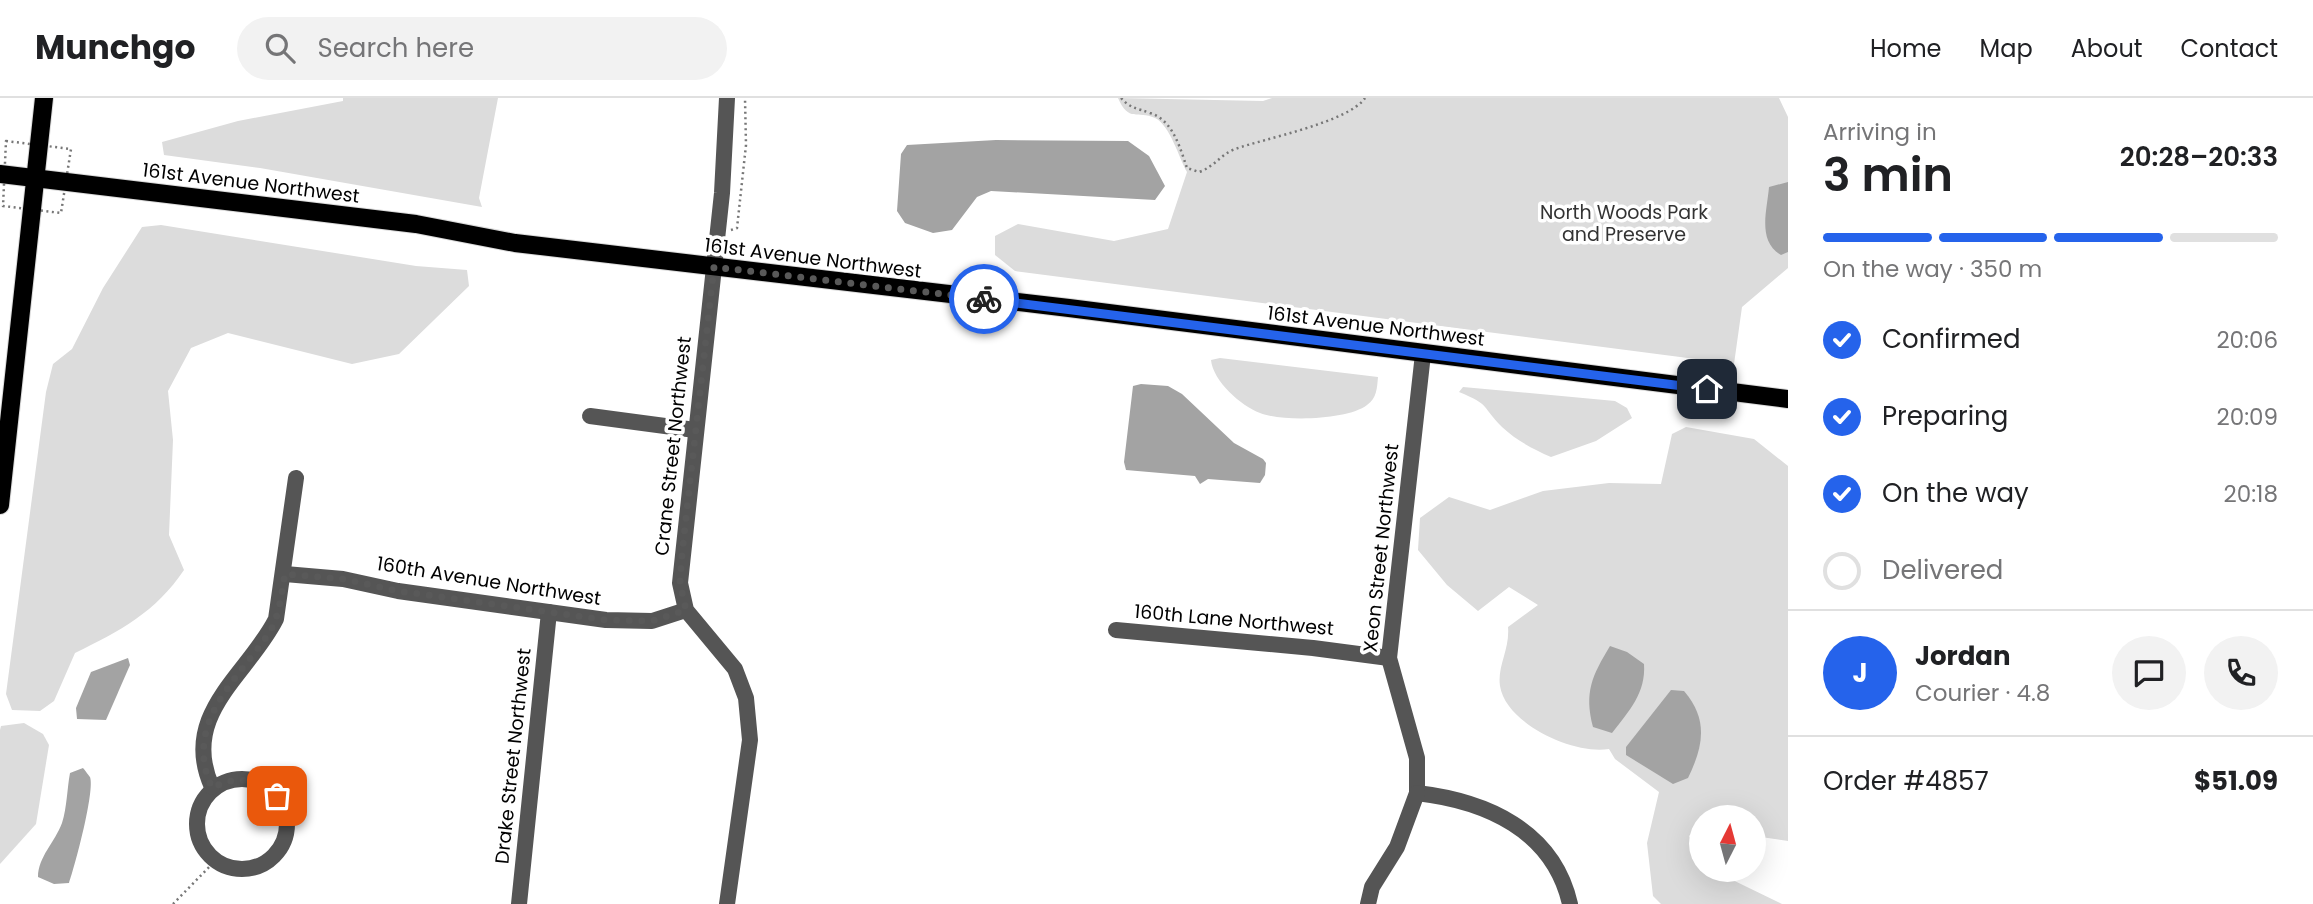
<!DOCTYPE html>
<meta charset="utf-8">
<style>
:root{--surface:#fff;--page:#f2f2f2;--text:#202124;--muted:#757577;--line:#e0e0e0;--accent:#2563eb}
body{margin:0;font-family:Poppins,sans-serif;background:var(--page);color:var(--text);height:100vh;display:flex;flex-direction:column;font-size:26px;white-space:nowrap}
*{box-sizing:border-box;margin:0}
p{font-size:23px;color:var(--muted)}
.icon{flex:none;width:38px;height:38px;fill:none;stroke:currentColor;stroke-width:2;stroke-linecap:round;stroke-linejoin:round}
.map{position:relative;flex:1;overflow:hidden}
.sheet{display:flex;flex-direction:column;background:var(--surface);width:525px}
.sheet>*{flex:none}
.needle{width:46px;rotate:6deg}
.tools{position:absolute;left:1689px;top:707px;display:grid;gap:14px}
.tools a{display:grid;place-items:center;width:77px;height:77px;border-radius:50%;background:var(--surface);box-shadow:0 7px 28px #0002;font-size:35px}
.pin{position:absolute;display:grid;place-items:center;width:60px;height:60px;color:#fff;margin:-30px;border-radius:14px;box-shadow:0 4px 10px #0006}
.courier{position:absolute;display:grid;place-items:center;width:70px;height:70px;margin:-35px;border:5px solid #2563eb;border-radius:50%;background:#fff;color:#222;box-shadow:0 2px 9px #0007}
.overview em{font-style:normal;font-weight:600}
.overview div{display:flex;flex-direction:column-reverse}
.overview{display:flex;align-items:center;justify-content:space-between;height:119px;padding:0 35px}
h1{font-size:46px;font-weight:600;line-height:52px}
.bar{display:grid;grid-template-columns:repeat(4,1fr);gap:10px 7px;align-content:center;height:84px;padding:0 35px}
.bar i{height:9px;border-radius:5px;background:var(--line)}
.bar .current{background:var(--accent)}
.bar p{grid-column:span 4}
.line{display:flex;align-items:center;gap:18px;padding:0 35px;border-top:2px solid var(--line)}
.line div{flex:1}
.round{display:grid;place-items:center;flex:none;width:74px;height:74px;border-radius:37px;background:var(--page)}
ol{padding:0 35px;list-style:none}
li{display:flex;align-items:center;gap:21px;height:77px}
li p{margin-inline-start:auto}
li .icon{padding:7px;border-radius:50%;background:var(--accent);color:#fff;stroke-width:4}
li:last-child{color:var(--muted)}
li i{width:38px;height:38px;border:4px solid var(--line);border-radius:50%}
header{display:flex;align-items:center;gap:42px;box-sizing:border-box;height:98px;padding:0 35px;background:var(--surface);border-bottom:2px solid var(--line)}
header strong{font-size:33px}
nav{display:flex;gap:38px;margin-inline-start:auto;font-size:24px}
.search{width:490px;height:63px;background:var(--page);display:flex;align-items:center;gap:18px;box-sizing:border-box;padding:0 24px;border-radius:38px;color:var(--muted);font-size:26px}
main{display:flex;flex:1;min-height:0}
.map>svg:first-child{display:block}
.green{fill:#dcdcdc}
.water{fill:#a3a3a3}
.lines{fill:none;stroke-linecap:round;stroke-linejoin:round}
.major-casing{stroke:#dbdbdb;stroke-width:20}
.path{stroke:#777;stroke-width:2.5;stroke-dasharray:2 3.5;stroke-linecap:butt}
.minor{stroke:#555;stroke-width:16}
.major{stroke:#000;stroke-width:18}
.done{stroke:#595959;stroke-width:7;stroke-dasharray:0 12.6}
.route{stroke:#2563eb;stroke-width:9}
.labels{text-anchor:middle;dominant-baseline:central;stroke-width:7;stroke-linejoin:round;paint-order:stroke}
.street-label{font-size:19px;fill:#000;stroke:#fff}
.park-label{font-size:19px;fill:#333;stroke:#fff}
</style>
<header>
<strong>Munchgo</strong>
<div class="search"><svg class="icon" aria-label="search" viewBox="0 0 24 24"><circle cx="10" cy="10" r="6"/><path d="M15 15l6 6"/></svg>Search here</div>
<nav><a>Home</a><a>Map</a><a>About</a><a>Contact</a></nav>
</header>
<main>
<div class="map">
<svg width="1788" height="806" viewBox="0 0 1788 806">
<rect width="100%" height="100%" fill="#fff"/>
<g class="green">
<path d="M343,0h155l-19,100 3,9 -222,-39 -96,-13 -2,-13 76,-21 105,-20z"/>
<path d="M1118,0l145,3 9,-3h507l9,19v151l-46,39 -8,57 -719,-93 -20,-16v-19l23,-12 96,17 54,-12 19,-57c-8,-14 -17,-47 -32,-54 -18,-8 -26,5 -37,-20z"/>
<path d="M161,127l255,41 51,4 2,16 -70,68 -47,10 -124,-31 -37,15 -23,43 5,49 -4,95 15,35c-28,42 -64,61 -109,83l-21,48 -14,10 -28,-1 -6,-16 40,-302 7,-28 19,-15 31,-61 39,-61z"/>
<path d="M1220,260l158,19c-1,11 -1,21 -11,28 -19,15 -84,17 -107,8 -19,-7 -47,-32 -49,-53z"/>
<path d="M1463,289l152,14 12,7 5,10 -36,23 -45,16c-18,-8 -34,-16 -49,-30 -21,-21 -11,-22 -43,-35z"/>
<path d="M1686,329l68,12 34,27v375l-34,-5v-19h-53v9l-12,10 12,18v16h11l70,34h-121l-8,-8 -6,-53 12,-51 -44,-33 -6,-10c-35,6 -103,-25 -109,-63 -3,-20 10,-37 8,-59l30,-22 -29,-18 -31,24 -31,-26 -29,-35 2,-32 29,-21 41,13 53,-19 66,-8 52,1 11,-50z"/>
<path d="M24,625l19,11 6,11 -13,79 -36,40v-134l1,-4z"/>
</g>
<g class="water">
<path d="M996,42l132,1 21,15 16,30 -10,14 -164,-9 -14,6 -25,33 -19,3 -28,-10 -8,-12 4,-57 6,-9z"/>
<path d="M1788,84v70l-7,3c-24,-14 -14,-44 -12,-68z"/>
<path d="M1141,286l27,2 14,8 52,49 29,16 3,4 -1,12 -5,8 -52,-4 -8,5 -5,-8 -69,-6 -2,-8 9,-76z"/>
<path d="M1610,548l17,6 17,12c2,29 -15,47 -32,69l-19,-6c-9,-35 -1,-51 17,-81z"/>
<path d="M128,560l2,7 -24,55 -29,-1 -1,-11 15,-36z"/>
<path d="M1671,592l13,1c25,29 19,56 4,87l-15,6 -47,-29v-8z"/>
<path d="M83,670c1,1 7,9 7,9 5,14 -15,89 -21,106l-15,1 -16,-7c0,-20 17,-35 24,-54 5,-16 5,-34 8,-50z"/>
</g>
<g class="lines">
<defs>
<g id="major">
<path d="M0,76l416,50 99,19 554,65 719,91"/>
<path d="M0,407l44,-407"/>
</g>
</defs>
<use href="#major" class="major-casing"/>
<g class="path">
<path d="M1121,0c10,11 16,10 29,15 23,7 30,35 37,55l12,4c15,-5 21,-17 36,-23 28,-10 114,-27 130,-51"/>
<path d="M6,43l65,8 -10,64 -58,-7z"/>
<path d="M731,132l6,-2 9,-83 -1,-47"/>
<path d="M173,806l42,-43"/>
</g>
<g class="minor">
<path d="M1423,256l-34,304 28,100v35c69,8 136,37 153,111"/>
<path d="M590,318l105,14"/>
<path d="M285,476l58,5 55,12 208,29 46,1 34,-11"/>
<path d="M1116,532l197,18 76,10"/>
<circle cx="242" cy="726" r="45"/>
<path d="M212,689c-33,-73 36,-112 64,-168l20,-141"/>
<path d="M519,806l30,-292"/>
<path d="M727,806l23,-164 -4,-42 -11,-29 -49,-59 -6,-27 42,-390 5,-95"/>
<path d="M1368,806l4,-17 25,-40 20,-54"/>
</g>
<use href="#major" class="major"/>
</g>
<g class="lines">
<path class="done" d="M277,698c-19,-17 -42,-21 -65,-8 -29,-63 23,-106 55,-152 13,-18 14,-42 18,-62l58,5 55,12 208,29 46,1 34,-11 -6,-27 2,-29 32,-287 270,32"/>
<path class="route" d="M984,201l723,90"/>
</g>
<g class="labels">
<g class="street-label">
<text transform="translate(251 85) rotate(7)">161st Avenue Northwest</text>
<text transform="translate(813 160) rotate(7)">161st Avenue Northwest</text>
<text transform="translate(1376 228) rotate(7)">161st Avenue Northwest</text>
<text transform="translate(673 348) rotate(-84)">Crane Street Northwest</text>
<text transform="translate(1381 450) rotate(-84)">Xeon Street Northwest</text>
<text transform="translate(489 483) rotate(9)">160th Avenue Northwest</text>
<text transform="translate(1234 522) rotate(5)">160th Lane Northwest</text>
<text transform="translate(513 658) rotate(-84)">Drake Street Northwest</text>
</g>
<g class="park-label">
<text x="1624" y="114">North Woods Park<tspan x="1624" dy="22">and Preserve</tspan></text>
</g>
</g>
</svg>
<div class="tools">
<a><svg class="needle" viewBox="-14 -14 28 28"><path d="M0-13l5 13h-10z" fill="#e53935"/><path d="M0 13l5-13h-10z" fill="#757577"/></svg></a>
</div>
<div class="pin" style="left:277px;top:698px;background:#ea580c"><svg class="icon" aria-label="bag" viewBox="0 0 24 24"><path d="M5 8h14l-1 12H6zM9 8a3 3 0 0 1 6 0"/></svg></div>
<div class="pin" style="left:1707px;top:291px;background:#1f2937"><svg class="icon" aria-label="home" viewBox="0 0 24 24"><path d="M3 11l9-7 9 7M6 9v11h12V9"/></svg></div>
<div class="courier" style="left:984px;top:201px"><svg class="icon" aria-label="bike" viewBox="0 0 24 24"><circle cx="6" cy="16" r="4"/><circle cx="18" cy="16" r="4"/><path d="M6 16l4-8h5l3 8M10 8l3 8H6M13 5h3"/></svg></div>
</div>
<section class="sheet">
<div class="overview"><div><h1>3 min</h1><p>Arriving in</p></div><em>20:28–20:33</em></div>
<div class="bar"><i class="current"></i><i class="current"></i><i class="current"></i><i></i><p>On the way · 350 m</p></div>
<ol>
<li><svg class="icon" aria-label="check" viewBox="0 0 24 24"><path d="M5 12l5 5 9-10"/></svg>Confirmed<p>20:06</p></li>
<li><svg class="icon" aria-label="check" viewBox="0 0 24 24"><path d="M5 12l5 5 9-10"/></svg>Preparing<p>20:09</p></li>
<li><svg class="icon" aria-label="check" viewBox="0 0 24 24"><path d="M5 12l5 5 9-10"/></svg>On the way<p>20:18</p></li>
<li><i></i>Delivered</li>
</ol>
<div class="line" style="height:126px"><b class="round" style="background:var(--accent);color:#fff">J</b><div><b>Jordan</b><p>Courier · 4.8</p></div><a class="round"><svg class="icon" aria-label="chat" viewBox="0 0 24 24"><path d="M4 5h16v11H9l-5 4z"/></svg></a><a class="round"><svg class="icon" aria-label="phone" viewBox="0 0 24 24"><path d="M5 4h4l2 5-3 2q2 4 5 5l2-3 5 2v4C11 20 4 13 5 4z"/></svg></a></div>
<div class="line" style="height:91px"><div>Order #4857</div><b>$51.09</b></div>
</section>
</main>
